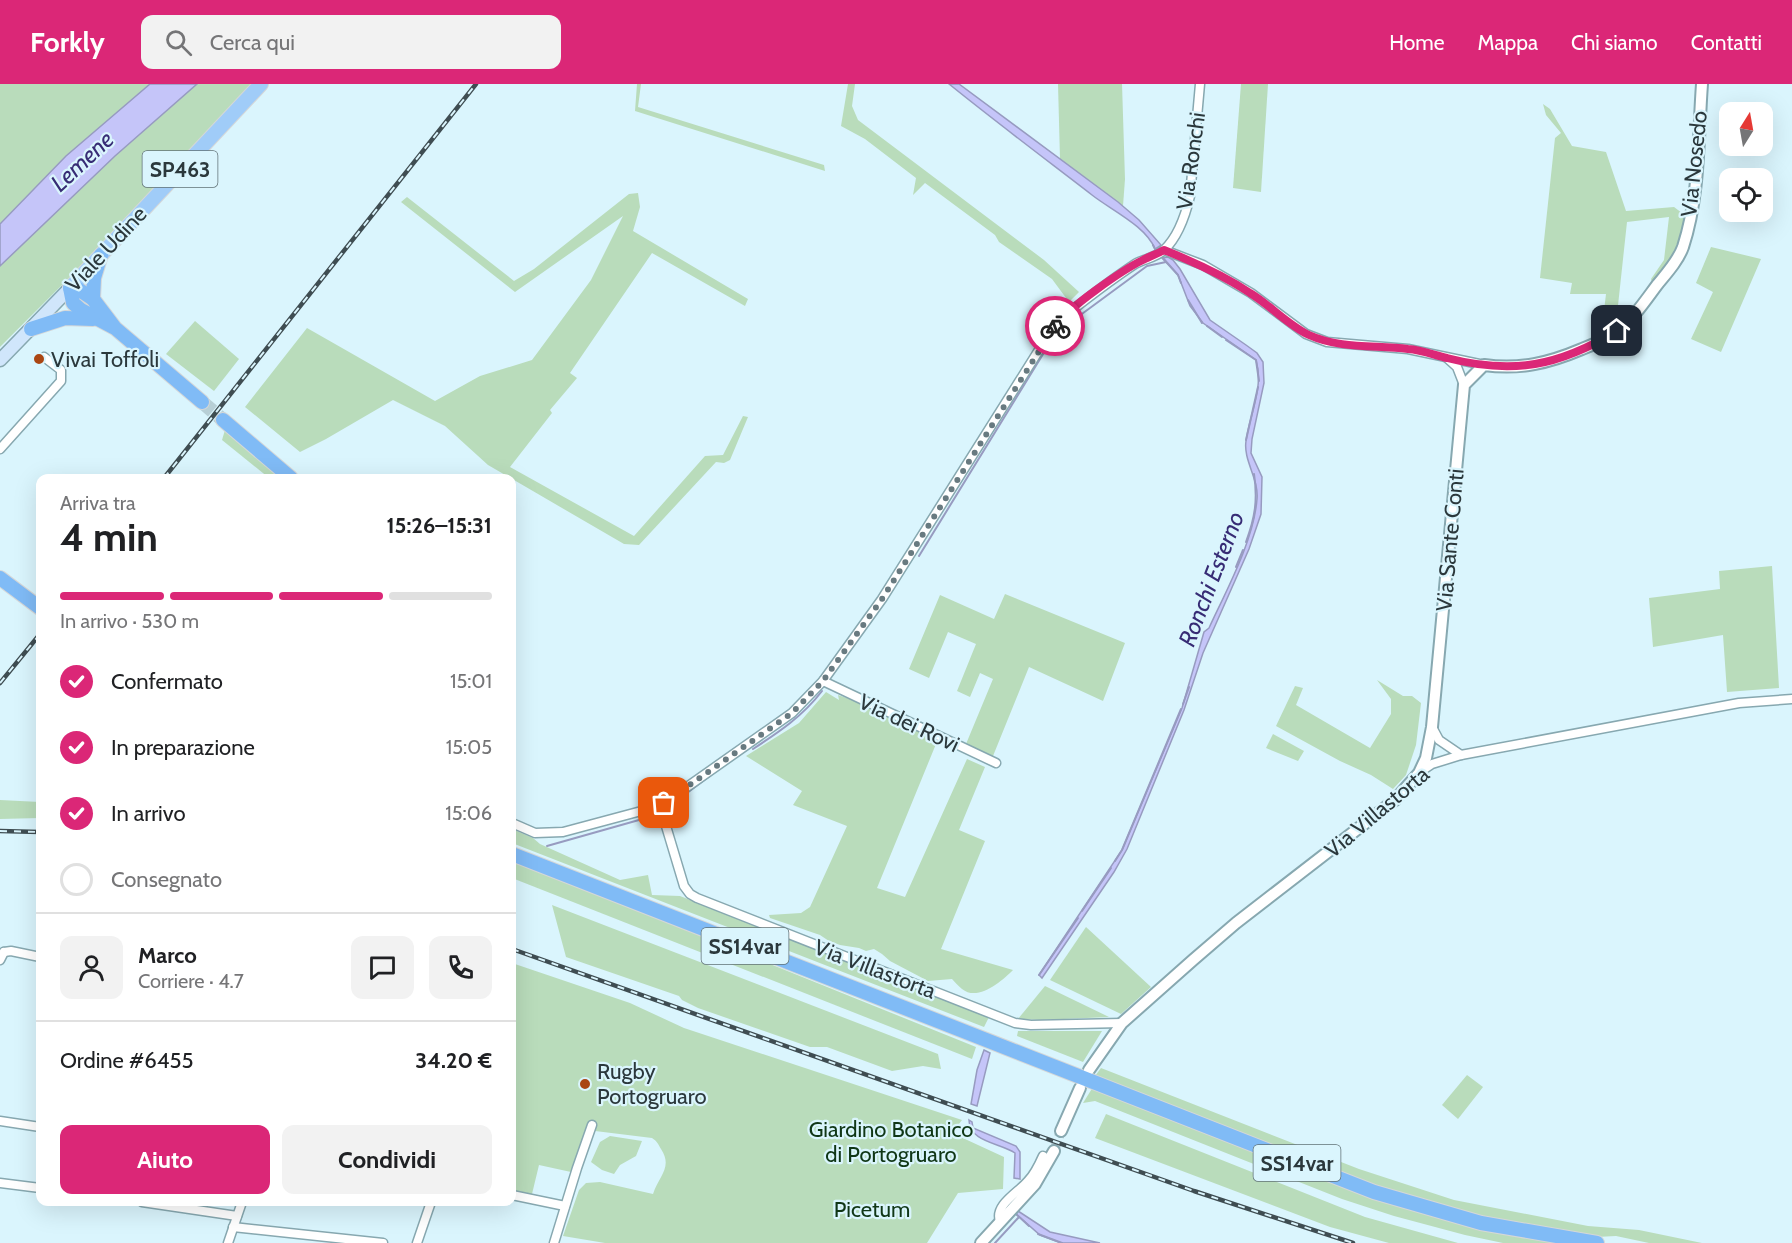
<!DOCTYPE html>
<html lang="it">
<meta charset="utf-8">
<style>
:root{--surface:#fff;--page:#f2f2f2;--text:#202124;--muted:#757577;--line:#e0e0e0;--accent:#db2777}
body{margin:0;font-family:Cabin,sans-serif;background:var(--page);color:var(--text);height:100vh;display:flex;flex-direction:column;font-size:22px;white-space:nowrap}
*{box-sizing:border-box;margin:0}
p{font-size:20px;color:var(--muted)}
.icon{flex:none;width:33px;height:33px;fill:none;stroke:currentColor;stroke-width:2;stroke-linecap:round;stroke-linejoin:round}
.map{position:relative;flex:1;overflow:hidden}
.panel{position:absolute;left:36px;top:390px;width:480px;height:732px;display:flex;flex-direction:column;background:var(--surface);border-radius:12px;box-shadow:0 6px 24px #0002}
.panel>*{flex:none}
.needle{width:39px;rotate:11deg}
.tools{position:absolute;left:1719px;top:18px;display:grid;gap:12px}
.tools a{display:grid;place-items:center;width:54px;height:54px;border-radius:12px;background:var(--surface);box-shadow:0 6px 24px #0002;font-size:30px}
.pin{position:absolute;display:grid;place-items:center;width:51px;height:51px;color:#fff;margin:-26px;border-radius:12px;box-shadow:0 3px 9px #0006}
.courier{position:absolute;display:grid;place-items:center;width:60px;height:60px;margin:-30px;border:4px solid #db2777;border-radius:50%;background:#fff;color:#222;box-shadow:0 2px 8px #0007}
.headline em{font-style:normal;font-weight:700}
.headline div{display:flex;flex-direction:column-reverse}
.headline{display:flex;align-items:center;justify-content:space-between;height:102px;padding:0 24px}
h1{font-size:39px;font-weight:700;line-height:45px}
.bar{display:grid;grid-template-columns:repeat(4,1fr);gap:9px 6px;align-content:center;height:72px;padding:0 24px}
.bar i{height:8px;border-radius:4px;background:var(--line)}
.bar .active{background:var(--accent)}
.bar p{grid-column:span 4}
.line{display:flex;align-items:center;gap:15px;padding:0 24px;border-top:2px solid var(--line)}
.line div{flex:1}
.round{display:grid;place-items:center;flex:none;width:63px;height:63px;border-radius:12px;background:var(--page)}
ol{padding:0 24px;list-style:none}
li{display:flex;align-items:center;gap:18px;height:66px}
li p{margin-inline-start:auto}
li .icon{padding:6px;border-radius:50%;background:var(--accent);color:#fff;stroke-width:4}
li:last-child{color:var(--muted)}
li i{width:33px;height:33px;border:3px solid var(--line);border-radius:50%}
.button{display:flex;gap:12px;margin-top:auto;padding:12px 24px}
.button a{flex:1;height:69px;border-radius:12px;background:var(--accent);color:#fff;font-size:24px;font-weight:700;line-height:69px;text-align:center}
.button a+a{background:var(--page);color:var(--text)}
header{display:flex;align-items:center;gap:36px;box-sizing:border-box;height:84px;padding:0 30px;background:var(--accent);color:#fff}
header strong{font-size:28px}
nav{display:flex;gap:33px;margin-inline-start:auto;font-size:21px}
.search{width:420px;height:54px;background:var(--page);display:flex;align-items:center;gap:15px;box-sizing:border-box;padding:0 21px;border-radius:12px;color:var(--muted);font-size:22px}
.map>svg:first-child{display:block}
.green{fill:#b9dcbb}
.water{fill:#c5c5f9;stroke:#979bc0;stroke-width:1.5}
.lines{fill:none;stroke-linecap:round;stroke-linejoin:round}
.stream{stroke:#979bc0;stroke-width:2}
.tertiary-tunnel{stroke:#b7cfd6;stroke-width:10;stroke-dasharray:10 5;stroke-linecap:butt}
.trunk-tunnel{stroke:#b7cfd6;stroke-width:14;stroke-dasharray:14 7;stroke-linecap:butt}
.minor-casing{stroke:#87a8b0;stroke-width:11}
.tertiary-casing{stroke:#87a8b0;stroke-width:14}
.secondary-casing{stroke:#87a8b0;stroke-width:15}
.primary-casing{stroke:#d5d7d8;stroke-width:16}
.trunk-casing{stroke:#d5d7d8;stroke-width:16}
.minor{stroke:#fff;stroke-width:8}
.tertiary{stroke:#fff;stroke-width:10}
.secondary{stroke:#d0e6fb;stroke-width:12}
.primary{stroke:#a0ccf8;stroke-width:14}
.trunk{stroke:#80bbf6;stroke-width:14}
.rail-casing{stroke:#3f4d52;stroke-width:4.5}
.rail{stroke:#daf5fd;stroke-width:2;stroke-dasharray:7;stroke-linecap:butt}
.done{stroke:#687a80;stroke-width:6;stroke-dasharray:0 10.8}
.route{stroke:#db2777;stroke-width:8}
.poi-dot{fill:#aa4613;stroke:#daf5fd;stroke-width:2}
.labels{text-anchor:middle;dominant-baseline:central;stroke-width:4.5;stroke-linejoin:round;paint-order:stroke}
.shield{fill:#daf5fd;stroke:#607176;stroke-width:1.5}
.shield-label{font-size:21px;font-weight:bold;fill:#2b383c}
.street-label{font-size:22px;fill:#2b383c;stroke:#daf5fd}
.poi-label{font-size:22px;fill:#2b383c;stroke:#daf5fd;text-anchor:start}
.park-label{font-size:22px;fill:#103716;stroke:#daf5fd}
.water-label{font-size:24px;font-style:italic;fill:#372c75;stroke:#daf5fd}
</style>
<header>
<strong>Forkly</strong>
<div class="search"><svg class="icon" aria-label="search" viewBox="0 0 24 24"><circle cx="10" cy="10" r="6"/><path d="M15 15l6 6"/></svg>Cerca qui</div>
<nav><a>Home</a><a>Mappa</a><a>Chi siamo</a><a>Contatti</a></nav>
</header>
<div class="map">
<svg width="1792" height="1159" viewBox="0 0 1792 1159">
<rect width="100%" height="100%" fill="#daf5fd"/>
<g class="green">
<path d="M0,0h254l-134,143 -120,120z"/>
<path d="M637,0h4l-3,23 186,58 1,6 -190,-60z"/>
<path d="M848,0h7l-3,22 6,14 186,140 35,32 -10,10 -17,-23 -53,-37 -4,-7 -70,-52 -12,12 3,-17 -51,-39 -24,-13z"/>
<path d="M1058,0h64l3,95 -2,27 -63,-47z"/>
<path d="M1241,0h27l-7,108 -28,-4z"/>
<path d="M1543,20l7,5 22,37 34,6 20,59 48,-4 12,9 -5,29 -25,38 -4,-1 -1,-3 13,-19 5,-43 -42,5 -11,102 -15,12 5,-42h-36l2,-11 -32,-5 15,-140 6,-5 -15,-18z"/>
<path d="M638,109l2,14 -7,24 115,68 -3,7 -93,-53 -82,120 7,5 -27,32 2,3 -42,54 124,69 71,-80 18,-1 20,-39 5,1 -18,43 -6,3 -8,-1 -77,83 -15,-1 -136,-79 -43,-39 -52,-26 -67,39 -26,13 -55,-45 62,-79 128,73 45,-25 52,-16 59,-80 32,-64 -108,76 -114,-90 6,-5 107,84 20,-12 95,-75z"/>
<path d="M1711,163l50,12 -40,93 -30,-13 22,-47 -17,-9z"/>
<path d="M195,237l44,38 -25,32 -48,-37z"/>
<path d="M225,346l56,48h-12l-47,-38z"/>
<path d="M1772,482l7,122 -52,4 -4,-57 -70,12 -4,-49 71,-9 -1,-18z"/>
<path d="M1005,510l120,49 -22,58 -74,-34 -36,89 -27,-12 27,-65 -13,-6 -10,24 -13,-6 19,-47 -28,-12 -19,46 -20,-9 31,-74 54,24z"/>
<path d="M1377,596l26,16h9l9,7 -5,42 -10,30 -13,14 -22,-14 -31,-14 -64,-35 19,-40 8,2 -7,17 74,43 21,-34v-15z"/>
<path d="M826,608l13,8 -1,-5c31,10 60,28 90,41l-3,2 11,6 -59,144 28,9 62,-138 18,8 -26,63 26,11 -44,108 72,21c-11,11 -35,32 -51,19 -4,-3 -7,-7 -10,-10l-24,2 -38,-20 -8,-7 -8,-5 -8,2 -7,-3 -19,-3 -11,-4 -9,-6 -50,-17 -1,-3 32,-2 9,-6 37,-81 -54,-21 9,-14 -56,-35 53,-33z"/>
<path d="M1273,650l31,17 -6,10 -32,-13z"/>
<path d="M0,716l40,2v16l-40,1z"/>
<path d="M512,745l21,9 7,6 80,36 28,-5 4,20 28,1 309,121 -5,10 -472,-184z"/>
<path d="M512,776l464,187 -4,12 -460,-181z"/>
<path d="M552,821l386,149 3,15 -18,-3 -31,5 -65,-24h-17l-112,-39 -16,-8 -3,-4 -113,-39z"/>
<path d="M1086,843l65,60 -30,27 -71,-34z"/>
<path d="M512,879l118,40 54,25 278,92 -10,13 52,24 -1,32 -45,4 -31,50h-322l-42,-7 16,-46 7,-7 14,-1 53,12c6,-18 20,-27 8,-45 -3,-5 -4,-8 -9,-11l-65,-8 -16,42 -32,-7 -7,29 -20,-4z"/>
<path d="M1045,902l64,31 -68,3 -23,-1z"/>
<path d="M1018,947h84l-19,31 -66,-26z"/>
<path d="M1101,984l258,101 95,31 134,26 51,4 63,13h-53l-33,-7 -20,1 -111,-20 -81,-22 -57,-19 -252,-100z"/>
<path d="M1467,991l16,12 -25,32 -16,-14z"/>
<path d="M1093,1003l265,104 208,52h-63l-38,-8 -71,-19 -52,-17 -247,-98 -12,2z"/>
<path d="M1106,1030l259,103 93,26h-69l-59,-16 -235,-89z"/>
<path d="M610,1052l32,5 -6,15 -16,9 -6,9 -12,-4 -11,-8 9,-20z"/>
</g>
<g class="water">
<path d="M150,0h47l-82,72 -115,110v-42l66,-68z"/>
<path d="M949,0h10l159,118 21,18 22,25 -6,4c-9,-23 -44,-39 -63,-54 -48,-37 -96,-73 -143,-111z"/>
<path d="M1168,173l5,3 7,9 30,51 36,25 11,8 6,9 1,21 -12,56 -1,14 11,24 -1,37 -12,35 -46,104 -19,57 -57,139 -13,23 -72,106 -3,-3 83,-125 60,-142 22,-76 5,-4c17,-37 45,-88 48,-129 2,-20 -14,-39 -11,-58 4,-28 18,-53 10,-81l-53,-37 -13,-17 -12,-31 -16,-17z"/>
<path d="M984,966l6,3 -13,53 -6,-2 6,-34z"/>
<path d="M969,1036l3,2 1,6 43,18 4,6v27l-6,-1 1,-25c-15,-10 -46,-11 -46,-33z"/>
<path d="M1018,1127l32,21 50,11h-39l-21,-8 -24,-21z"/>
</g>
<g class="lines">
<g class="stream">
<path d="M1153,161l2,4 23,26 3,8"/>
<path d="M1188,216l14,23"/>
<path d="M1207,242l15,11"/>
<path d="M1226,256l30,20 3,21"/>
<path d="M1246,356l12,-53"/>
<path d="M1246,458c9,-24 12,-42 8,-68"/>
<path d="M919,472l137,-223 91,-67 19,-4"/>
<path d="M1236,483l7,-17"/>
<path d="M1183,620l6,-17"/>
<path d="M753,665c26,-17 50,-33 69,-58"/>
<path d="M683,712l28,-21"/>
<path d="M547,762l99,-28"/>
<path d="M1115,777l7,-11 59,-141"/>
<path d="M1082,827l29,-43"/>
<path d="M1039,891l39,-57"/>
<path d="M1016,1130l13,12"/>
<path d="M1038,1150l24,9"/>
<path d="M995,1159l24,-26"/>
</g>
<path class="tertiary-tunnel" d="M1054,1067l7,-20"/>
<path class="trunk-tunnel" d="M202,318l21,18"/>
<defs>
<g id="minor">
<path d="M1164,166l39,15 48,28 55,41 21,8 81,7 76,16"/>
<path d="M1447,274l10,9 7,18"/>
<path d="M0,365l61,-68v-11l-17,-13"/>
<path d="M823,597l173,82"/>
<path d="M1432,643l7,13 22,15"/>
<path d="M1420,688l12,-8 29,-9 278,-52 53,-4"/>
<path d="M660,722l24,80 6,8 7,4 318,125 16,2 91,-2"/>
<path d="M512,739l23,10 28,-1 97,-26 132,-93 31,-32 59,-82 174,-276c26,-21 52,-41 79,-59 9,-5 22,-7 29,-14 14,-13 22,-37 26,-54l10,-112"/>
<path d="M4,868l7,-1 29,6"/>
<path d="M0,876l4,-8"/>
<path d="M0,1037l40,6"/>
<path d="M0,1099l40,5"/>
<path d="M512,1111l53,11"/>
<path d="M142,1118l95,14"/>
<path d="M1000,1137c-6,-16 19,-29 28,-40 7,-7 11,-16 15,-25"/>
<path d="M233,1143l150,16"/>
<path d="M228,1159l14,-41"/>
<path d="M417,1159l14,-41"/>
<path d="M554,1159l23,-75 15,-43"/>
</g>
<g id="tertiary">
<path d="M1089,986l33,-47 71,-63 43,-37 159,-123 24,-27 7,-15 6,-31 32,-342 20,-20c36,5 65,-2 98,-16 13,-5 25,-10 36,-19 16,-12 27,-29 39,-45 9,-11 21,-24 26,-38 17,-52 15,-109 19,-163"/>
<path d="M1061,1047l19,-43"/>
<path d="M981,1159l54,-59 19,-33"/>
</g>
<path id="secondary" d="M0,276l70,-72"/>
<path id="primary" d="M70,204l191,-204"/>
<g id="trunk">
<path d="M93,215l1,-21 7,-23"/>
<path d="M115,244l-34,-18 -8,-7 -3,-15 8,1 15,10 22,29 87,74"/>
<path d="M31,245l34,-11 28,1"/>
<path d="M223,336l68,58"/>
<path d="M0,494l40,30"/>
<path d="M512,770l862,338 107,31 116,20"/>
</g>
</defs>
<use href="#minor" class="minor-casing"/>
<use href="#tertiary" class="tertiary-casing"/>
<use href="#secondary" class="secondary-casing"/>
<use href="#primary" class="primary-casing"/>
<use href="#trunk" class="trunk-casing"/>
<use href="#minor" class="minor"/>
<use href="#tertiary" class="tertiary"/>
<use href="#secondary" class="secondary"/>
<use href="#primary" class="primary"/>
<use href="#trunk" class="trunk"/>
<defs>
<g id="rail">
<path d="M164,394l312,-394"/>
<path d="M0,599l40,-49"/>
<path d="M0,747l40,1"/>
<path d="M512,865l682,242 159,52"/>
</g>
</defs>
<use href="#rail" class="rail-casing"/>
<use href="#rail" class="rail"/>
</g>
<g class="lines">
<path class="done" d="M664,719l128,-90 31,-32 59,-82 173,-273"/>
<path class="route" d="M1055,242c13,-18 67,-56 88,-66 7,-4 14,-6 21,-10 30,12 59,25 86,43 20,12 38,32 59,42 31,14 65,10 99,14 14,1 26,6 39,9 66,17 112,8 170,-27"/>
</g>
<g class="poi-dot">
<circle cx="39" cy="275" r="6"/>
<circle cx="585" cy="1000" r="6"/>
</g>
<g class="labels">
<g class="shield">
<rect x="142.5" y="67" width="75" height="36" rx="4.5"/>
<rect x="701.5" y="844" width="87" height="36" rx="4.5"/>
<rect x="1253.5" y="1061" width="87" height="36" rx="4.5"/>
</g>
<g class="shield-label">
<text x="180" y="85">SP463</text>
<text x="745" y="862">SS14var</text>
<text x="1297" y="1079">SS14var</text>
</g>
<g class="street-label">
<text transform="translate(1191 77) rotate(-82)">Via Ronchi</text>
<text transform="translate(1694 80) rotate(-84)">Via Nosedo</text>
<text transform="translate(106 165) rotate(-47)">Viale Udine</text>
<text transform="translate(1450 456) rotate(-85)">Via Sante Conti</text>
<text transform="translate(909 639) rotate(25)">Via dei Rovi</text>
<text transform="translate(1377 728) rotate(-40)">Via Villastorta</text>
<text transform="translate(875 885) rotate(21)">Via Villastorta</text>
</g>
<g class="poi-label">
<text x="51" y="275">Vivai Toffoli</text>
<text x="597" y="987">Rugby<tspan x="597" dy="25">Portogruaro</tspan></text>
</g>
<g class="park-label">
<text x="891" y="1045">Giardino Botanico<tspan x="891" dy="25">di Portogruaro</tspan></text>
<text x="872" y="1125">Picetum</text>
</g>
<g class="water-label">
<text transform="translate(82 77) rotate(-43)">Lemene</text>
<text transform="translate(1211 495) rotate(-69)">Ronchi Esterno</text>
</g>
</g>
</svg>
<div class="tools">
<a><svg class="needle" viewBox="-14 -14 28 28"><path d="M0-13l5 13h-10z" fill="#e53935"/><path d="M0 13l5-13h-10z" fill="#757577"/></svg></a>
<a><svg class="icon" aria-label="locate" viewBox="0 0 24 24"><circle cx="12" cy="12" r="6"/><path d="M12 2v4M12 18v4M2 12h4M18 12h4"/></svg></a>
</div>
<div class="pin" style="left:664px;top:719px;background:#ea580c"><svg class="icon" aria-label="bag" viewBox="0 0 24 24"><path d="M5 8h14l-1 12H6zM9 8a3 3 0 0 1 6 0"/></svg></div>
<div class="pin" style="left:1617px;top:247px;background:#1f2937"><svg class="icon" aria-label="home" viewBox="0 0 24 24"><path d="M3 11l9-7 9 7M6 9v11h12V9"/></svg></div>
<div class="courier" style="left:1055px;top:242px"><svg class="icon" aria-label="bike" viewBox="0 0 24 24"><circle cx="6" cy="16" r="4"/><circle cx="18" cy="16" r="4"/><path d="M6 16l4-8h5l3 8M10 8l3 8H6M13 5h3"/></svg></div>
<section class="panel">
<div class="headline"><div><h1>4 min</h1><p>Arriva tra</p></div><em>15:26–15:31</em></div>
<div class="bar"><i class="active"></i><i class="active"></i><i class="active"></i><i></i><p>In arrivo · 530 m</p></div>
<ol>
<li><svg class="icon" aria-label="check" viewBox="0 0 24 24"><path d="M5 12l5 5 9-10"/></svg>Confermato<p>15:01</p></li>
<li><svg class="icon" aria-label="check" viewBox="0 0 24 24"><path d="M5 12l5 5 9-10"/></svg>In preparazione<p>15:05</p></li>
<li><svg class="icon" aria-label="check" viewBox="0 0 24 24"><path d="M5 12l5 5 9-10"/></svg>In arrivo<p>15:06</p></li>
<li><i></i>Consegnato</li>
</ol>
<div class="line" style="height:108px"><a class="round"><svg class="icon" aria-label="person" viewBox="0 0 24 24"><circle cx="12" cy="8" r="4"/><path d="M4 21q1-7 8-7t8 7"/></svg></a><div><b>Marco</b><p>Corriere · 4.7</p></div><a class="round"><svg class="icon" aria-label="chat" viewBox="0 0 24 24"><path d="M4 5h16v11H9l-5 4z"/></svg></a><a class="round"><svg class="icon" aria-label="phone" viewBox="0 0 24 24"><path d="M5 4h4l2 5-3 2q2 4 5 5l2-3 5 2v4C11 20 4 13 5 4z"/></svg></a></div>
<div class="line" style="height:78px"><div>Ordine #6455</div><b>34.20 €</b></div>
<div class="button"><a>Aiuto</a><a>Condividi</a></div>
</section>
</div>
